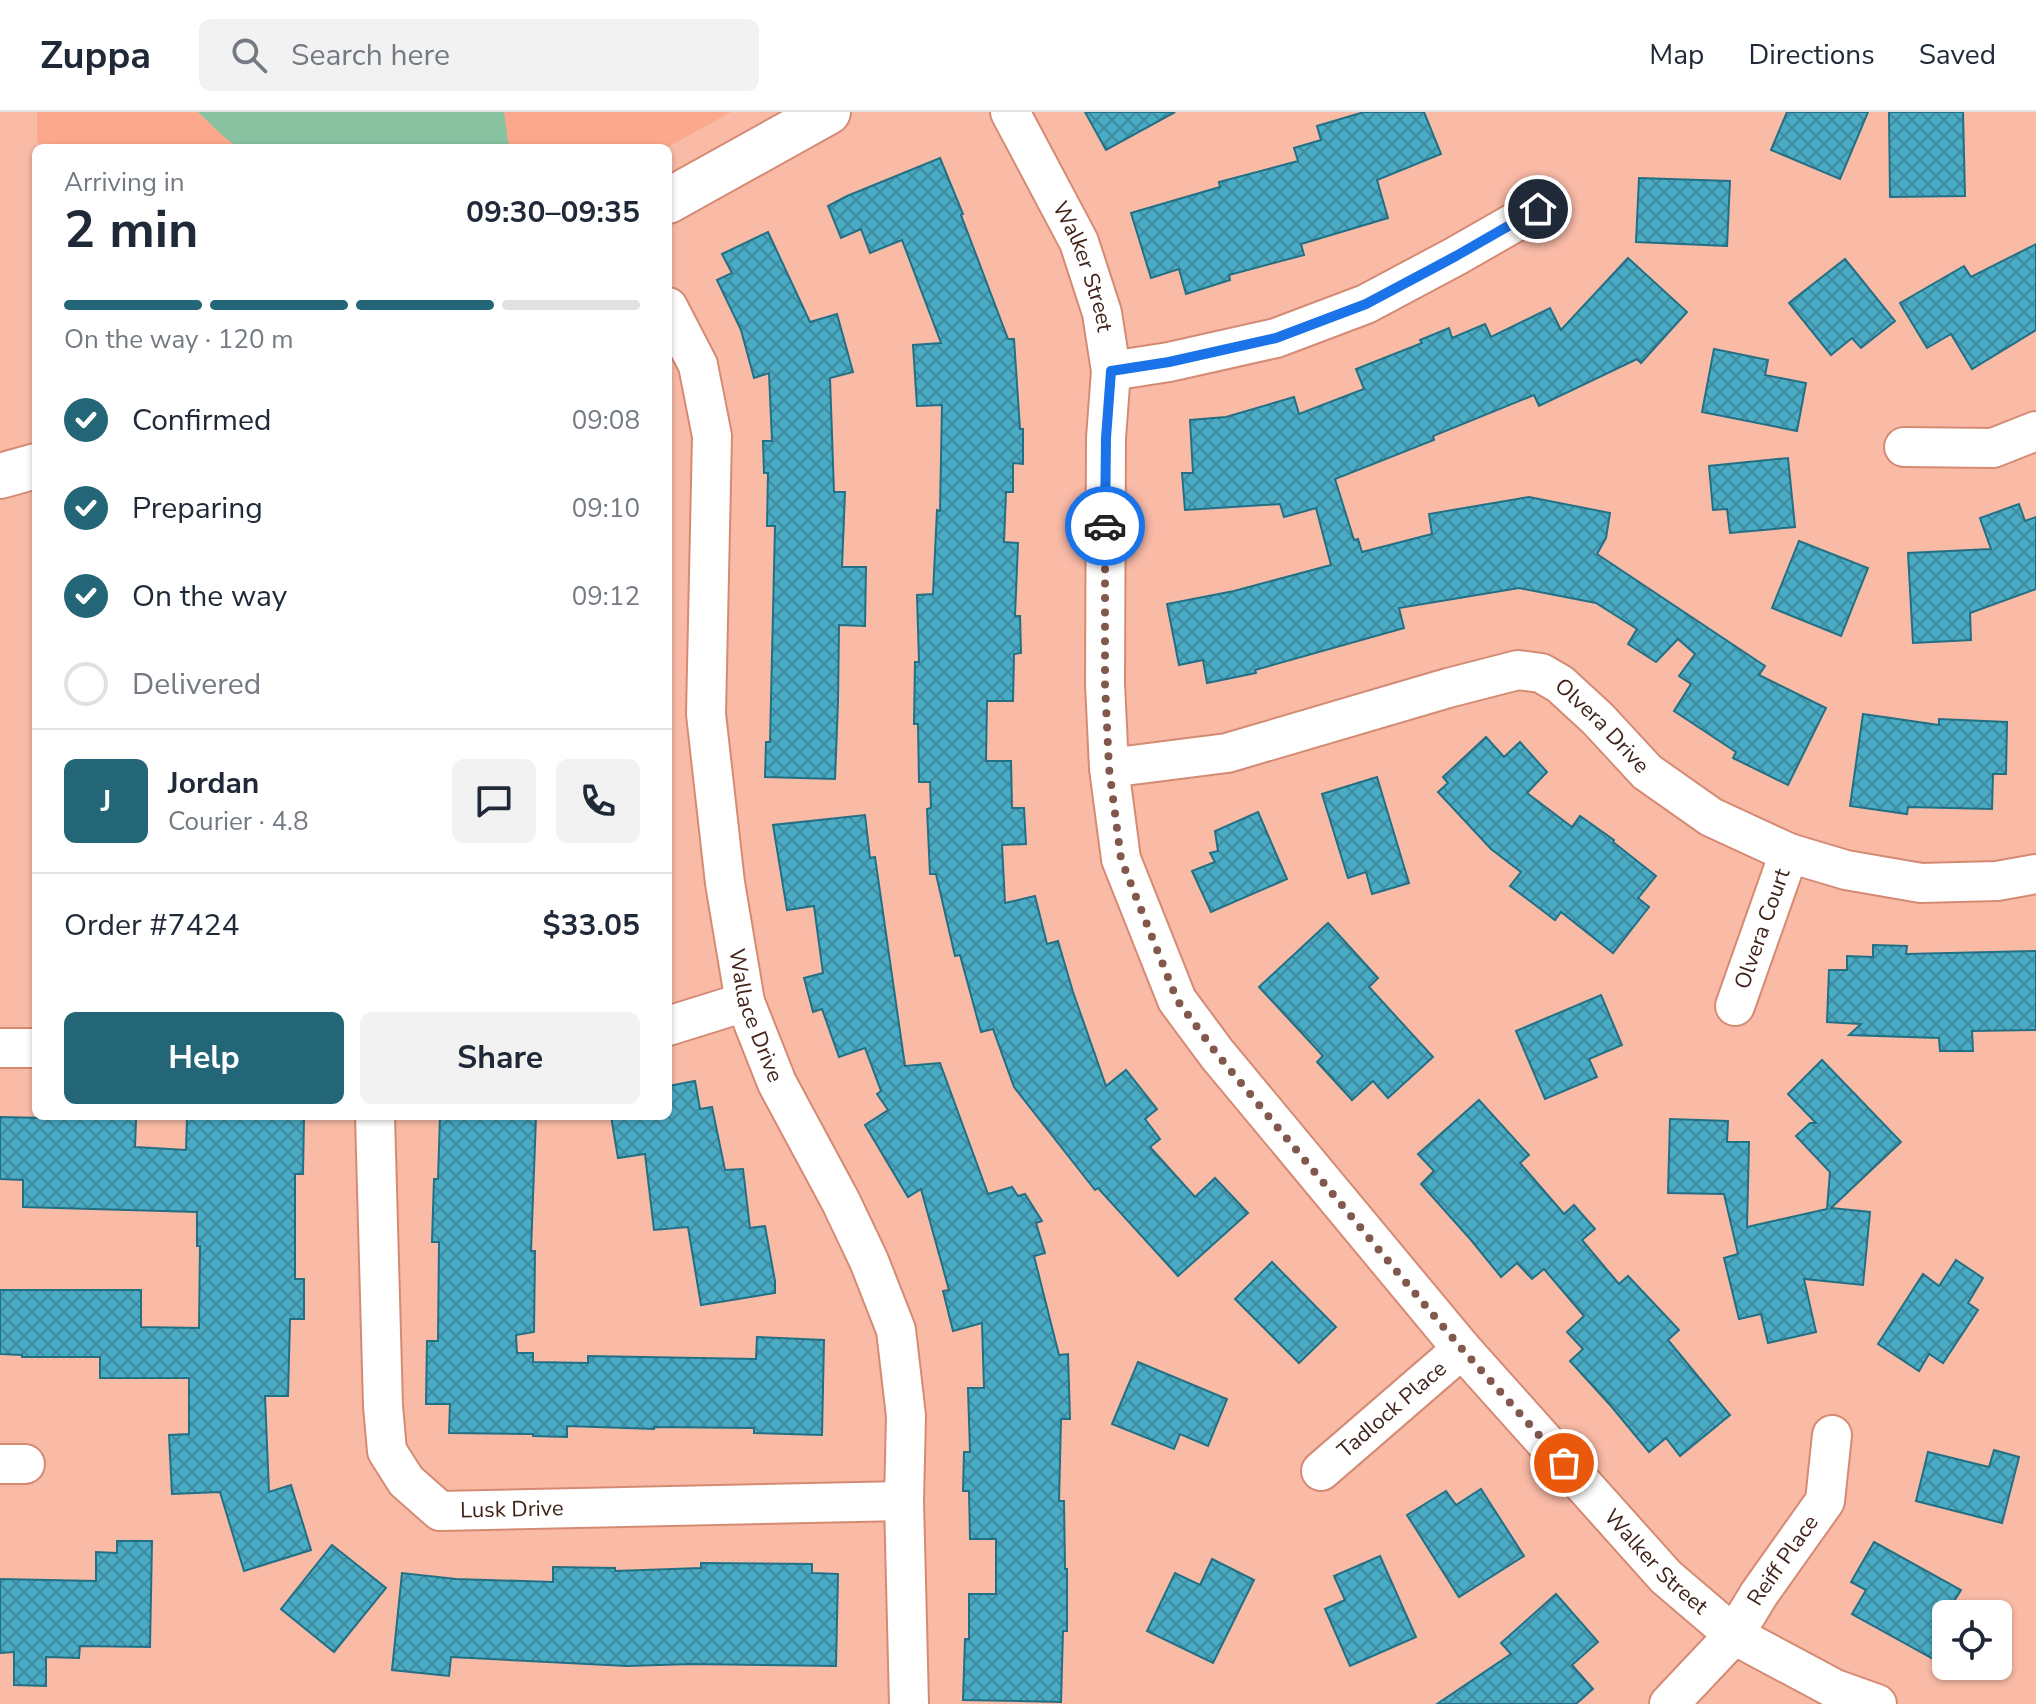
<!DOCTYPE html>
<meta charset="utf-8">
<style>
:root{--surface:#fff;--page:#f2f2f3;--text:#1f2937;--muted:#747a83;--line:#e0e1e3;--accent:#226678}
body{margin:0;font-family:"Nunito Sans",sans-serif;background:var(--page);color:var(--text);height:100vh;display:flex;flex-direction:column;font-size:30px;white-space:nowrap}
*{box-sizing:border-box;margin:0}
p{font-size:26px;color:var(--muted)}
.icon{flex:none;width:44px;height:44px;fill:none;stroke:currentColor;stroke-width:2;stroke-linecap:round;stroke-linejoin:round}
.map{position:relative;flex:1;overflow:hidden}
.details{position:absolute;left:32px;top:32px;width:640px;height:976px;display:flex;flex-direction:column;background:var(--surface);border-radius:12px;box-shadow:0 2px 6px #0004}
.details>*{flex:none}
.controls{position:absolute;left:1932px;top:1488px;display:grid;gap:16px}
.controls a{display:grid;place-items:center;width:80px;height:80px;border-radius:12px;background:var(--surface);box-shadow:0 2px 6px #0004;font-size:40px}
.pin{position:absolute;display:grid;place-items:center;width:68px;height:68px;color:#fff;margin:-34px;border:4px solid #fff;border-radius:50%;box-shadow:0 2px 8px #0007}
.courier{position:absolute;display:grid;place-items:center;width:80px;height:80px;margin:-40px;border:6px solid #1a73e8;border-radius:50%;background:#fff;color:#222;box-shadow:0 2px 10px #0007}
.overview em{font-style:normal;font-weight:700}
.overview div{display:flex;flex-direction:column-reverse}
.overview{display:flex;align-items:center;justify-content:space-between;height:136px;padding:0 32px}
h1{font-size:52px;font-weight:700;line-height:60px}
.bar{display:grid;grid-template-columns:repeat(4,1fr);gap:12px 8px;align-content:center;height:96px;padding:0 32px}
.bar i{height:10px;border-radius:6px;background:var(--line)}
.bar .on{background:var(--accent)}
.bar p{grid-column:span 4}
.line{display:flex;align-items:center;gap:20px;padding:0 32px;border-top:2px solid var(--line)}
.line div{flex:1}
.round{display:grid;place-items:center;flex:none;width:84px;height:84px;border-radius:12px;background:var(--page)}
ol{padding:0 32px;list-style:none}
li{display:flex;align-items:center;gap:24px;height:88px}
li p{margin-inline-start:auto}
li .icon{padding:8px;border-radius:50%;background:var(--accent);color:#fff;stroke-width:4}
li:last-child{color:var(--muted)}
li i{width:44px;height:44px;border:4px solid var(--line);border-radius:50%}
.action{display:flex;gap:16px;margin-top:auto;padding:16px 32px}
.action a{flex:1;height:92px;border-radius:12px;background:var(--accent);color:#fff;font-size:32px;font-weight:700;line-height:92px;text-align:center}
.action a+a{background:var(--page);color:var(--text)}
header{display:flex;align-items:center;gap:48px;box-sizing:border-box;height:112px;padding:0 40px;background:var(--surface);border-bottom:2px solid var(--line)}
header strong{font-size:38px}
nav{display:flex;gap:44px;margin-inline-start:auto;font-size:28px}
.search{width:560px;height:72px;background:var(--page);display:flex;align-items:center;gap:20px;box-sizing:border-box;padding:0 28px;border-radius:12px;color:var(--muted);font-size:30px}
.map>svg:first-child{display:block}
.built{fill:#fca88d}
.grass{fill:#89c2a1}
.building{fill:url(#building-cross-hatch);stroke:#236f83;stroke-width:2}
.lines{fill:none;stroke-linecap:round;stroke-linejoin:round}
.minor-casing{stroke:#d58b73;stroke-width:42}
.tertiary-casing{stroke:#d58b73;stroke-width:48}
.minor{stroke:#fff;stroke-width:38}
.tertiary{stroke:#fff;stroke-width:44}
.done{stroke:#81584b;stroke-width:8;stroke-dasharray:0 14.4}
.route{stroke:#1a73e8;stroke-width:10}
.labels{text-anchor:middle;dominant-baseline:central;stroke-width:6;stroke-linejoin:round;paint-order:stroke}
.street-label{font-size:22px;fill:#41231a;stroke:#fcccbd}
</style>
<header>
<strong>Zuppa</strong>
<div class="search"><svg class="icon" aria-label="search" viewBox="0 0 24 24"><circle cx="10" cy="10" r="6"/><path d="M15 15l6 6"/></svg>Search here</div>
<nav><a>Map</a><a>Directions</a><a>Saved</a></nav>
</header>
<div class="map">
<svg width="2036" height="1592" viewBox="0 0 2036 1592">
<defs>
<pattern id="building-cross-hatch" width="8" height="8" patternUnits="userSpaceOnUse" patternTransform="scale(2)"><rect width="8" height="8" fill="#4aabc5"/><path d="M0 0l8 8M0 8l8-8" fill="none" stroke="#3f8b9f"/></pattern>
</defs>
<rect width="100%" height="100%" fill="#f9baa6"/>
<path class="built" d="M37,0h694l-65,36h-522l-107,-5z"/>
<path class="grass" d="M198,0h306l5,36h-270l-15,-11z"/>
<g class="building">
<path d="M1085,0h90l-69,38z"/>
<path d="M1364,0h60l17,42 -64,26 11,38 -87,26 3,11 -75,20 1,5 -44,14 -7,-25 -28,9 -20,-65 89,-26 -1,-5 79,-21 -4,-13 27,-8 -4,-14z"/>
<path d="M1787,0h81l-28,67 -69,-29z"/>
<path d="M1889,0h74l2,84 -75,1z"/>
<path d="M940,46l23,56 -2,1 47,124h6l6,90h3v35l-10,-1v29h-7l-2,50 14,1 -3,73h5l1,37 -7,1 -1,47h-26l-1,60h25l1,47h12l2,36 -24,1 3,58 30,-7 12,48 11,-3 15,51 33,94 20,-16 31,39 -12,10 15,20 -10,8 45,50 20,-19 33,35 -70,63 -80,-88 -3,2 -81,-103 -21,-58 -12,3 -21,-77 -5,1 -19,-82h-6l-3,-65 4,-1 -1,-26h-11l-1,-58h-4l1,-62h4l-2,-67 16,-1 4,-84 3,1 2,-106 -25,1 -4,-61 28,-2 -39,-103 -32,13 -9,-24 -20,9 -13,-32 19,-10z"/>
<path d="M1639,66l91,3 -3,65 -91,-4z"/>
<path d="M768,120l42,90 27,-8 16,58 -23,6 4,114h11l-3,75h24l-1,59 -26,-1 -1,77 -3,77 -70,-2 1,-35h4l5,-216h-8l1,-53h-4l-1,-32h9l-3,-68 -15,5 -13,-48 -24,-50 15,-7 -10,-19z"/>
<path d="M2036,132v86l-64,39 -21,-35 -24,14 -27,-45 64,-37 7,11z"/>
<path d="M1628,146l59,54 -46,51 -4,-4 -98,47 -5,-11 -101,41 1,4 -99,39 19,61 4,-1 4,13 70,-18 -3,-20 100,-17 81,16 -4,25 -9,16 168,112 -6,9 67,33 -38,77 -55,-27 3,-6 -62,-41 17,-27 -12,-8 16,-22 -17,-15 -22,23 -28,-18 9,-15 -41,-26 -77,-15 -120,20 5,20 -149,42 1,3 -49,10 -4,-23 -24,5 -12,-61 67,-13 97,-26 -15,-57 -32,9 -4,-13 -95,6 -3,-37h11l-3,-53 36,-3 68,-20 5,17 65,-25 -8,-20 66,-26 -2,-3 29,-12 3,10 33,-14 6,13 59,-29 11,22z"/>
<path d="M1845,147l50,62 -34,27 -9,-10 -21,17 -42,-52z"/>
<path d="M1714,237l54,11 -3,15 41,8 -9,48 -95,-19z"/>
<path d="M1788,346l7,69 -65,6 -3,-24 -14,1 -4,-44z"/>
<path d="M2019,392l6,17 11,-4v72l-66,24 1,27 -58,3 -5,-90 83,-4 -11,-31z"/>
<path d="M1799,429l69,27 -27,68 -69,-28z"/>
<path d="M1863,602l76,11v-6l68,3 -1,52h-13l-1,35 -84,-2 -1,7 -57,-8z"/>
<path d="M1486,625l18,20 16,-15 27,30 -20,21 45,34 8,-11 34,24 -1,2 43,34 -18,22 11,9 -36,46 -52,-41 -6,8 -45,-34 11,-14 -30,-23 -53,-57 10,-9 -5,-6z"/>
<path d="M1377,665l32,106 -37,11 -6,-22 -18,6 -26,-84z"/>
<path d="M1258,700l29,67 -76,33 -19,-41 23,-9 -5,-9 8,-2 -3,-20z"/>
<path d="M865,703l5,43 5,-1 30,209 35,-3 48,131 24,-7 6,9 7,-2 17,27 -6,2 9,30 -11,3 25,99 9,-1 2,65h-9l-2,82h5l1,68h2v62h-4l-2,71 -98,-2 2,-61h4v-45h27v-55h-26l-1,-48h-6l1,-39h6l-2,-64h16l-2,-65 -29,8 -10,-40 6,-1 -28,-101 -13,8 -43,-72 23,-15 -11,-16 4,-3 -16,-43 -26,9 -17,-48 -9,3 -9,-34 19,-5 -9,-67 -27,4 -14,-85z"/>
<path d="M1328,811l50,55 -9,9 64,70 -45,41 -15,-17 -21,19 -35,-38 6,-6 -64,-69z"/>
<path d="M1873,833l34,1 -1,8 130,-3v79l-64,1 1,20h-33l-1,-13 -90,-3 12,-11 -34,-2 2,-52h18v-14l26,1z"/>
<path d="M1601,883l21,50 -33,14 8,18 -52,22 -29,-68z"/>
<path d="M1822,948l79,82 -70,66 39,4 -7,73 -59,-6 12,53 -48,11 -7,-29 -22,5 -15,-61 14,-4 -14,-60 -56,-1 2,-74 58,2 -1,21h22l-2,85 80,-18 3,-37 -34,-36 14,-13h6l-28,-29z"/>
<path d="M695,969l5,28 12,-2 13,63 18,-1 7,59 15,-2 10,55v12l-74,12 -13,-78 -34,3 -9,-76 -27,4 -7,-42h57v-30z"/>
<path d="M1479,988l50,55 -9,8 44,51 10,-9 21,24 -13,11 37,44 9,-8 51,54 -11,10 62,75 -50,41 -14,-18 -17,14 -38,-46 -41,-45 13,-12 -16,-17 17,-16 -40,-47 -12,10 -15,-16 -16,14 -30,-37 -50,-56 13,-13 -16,-17z"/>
<path d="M45,1004l91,3 -1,28 51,3 1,-33 117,-1 -1,58h-8v105h9v40h-14l-2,77h-23l4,96 22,-7 20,65 -67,21 -24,-79 -48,2 -3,-59 20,-1v-56h-89v-21h-78v-2l-22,-1v-64h141v37l58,1 1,-82h-3v-34l-174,-5v-27l-23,-1v-62l45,1z"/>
<path d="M440,1004h96l-5,135h4l-1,81 -18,3 1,18h16v9l55,1v-7l168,3 1,-22 67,3 -2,95 -68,-2v-5l-100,-1v2l-87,-3v11l-34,-1v-2l-84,-1 1,-29h-24l1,-63h11l1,-99h-7l2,-63h4z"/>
<path d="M1956,1148l27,18 -15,25 10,7 -35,53 -14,-9 -10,17 -41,-27 45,-70 16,12z"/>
<path d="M1272,1150l64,65 -37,36 -64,-64z"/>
<path d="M1138,1250l89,37 -19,47 -28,-12 -6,15 -62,-25z"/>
<path d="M1994,1338l25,7 -17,66 -86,-22 12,-49 61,15z"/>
<path d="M1481,1377l43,67 -65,41 -52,-82 39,-24 10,14z"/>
<path d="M117,1429h35l-2,106 -70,-1 -1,12 -33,-1v29l-32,-1v-33l-14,1v-74l96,2v-29l21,1z"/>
<path d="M1874,1430l87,48 -15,24v52l-94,-52 14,-24 -15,-8z"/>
<path d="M332,1433l54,43 -52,64 -53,-43z"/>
<path d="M1380,1444l36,81 -66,29 -25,-57 20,-9 -11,-24z"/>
<path d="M1212,1447l42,21 -41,83 -66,-32 28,-58 25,12z"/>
<path d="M701,1451l111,1v9l26,1 -2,92 -145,-2 -64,2 -176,-9 -2,19 -57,-6 10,-97 54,6 97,3v-15l62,1v3l86,-3z"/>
<path d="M1556,1482l42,48 -26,23 21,24 -17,15h-139l74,-50 -10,-11z"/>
</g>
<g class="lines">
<defs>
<g id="minor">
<path id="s1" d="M1010,0l69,130 23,71 9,58 -5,67 -1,246 4,84 12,91 56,141 40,54 245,295 204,228 68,58 101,54 42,15"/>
<path id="s2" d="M668,195l30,58 14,71 -6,278 19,169 20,119 32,81 64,119 28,59 27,69 10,86 -2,85 5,203"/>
<path d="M1111,259l58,-9 107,-24 90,-34 90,-48 82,-47"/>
<path d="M1904,335l89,1 43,-17"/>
<path id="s3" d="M1109,656l118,-15 221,-65 70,-18 23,3 19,11 38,35 49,53 64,45 78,36 57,17 75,13 76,-2 39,-7"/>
<path id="s4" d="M1735,894l54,-153"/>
<path d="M668,914l77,-24"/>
<path d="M0,936h36"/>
<path id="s5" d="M375,1004l8,290 4,45 19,30 34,30 464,-10"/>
<path d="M0,1352h25"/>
<path id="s6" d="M1321,1359l141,-122"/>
<path id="s7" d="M1669,1592l65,-69 25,-41 66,-93 7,-66"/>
</g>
<g id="tertiary">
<path d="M668,89l160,-89"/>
<path d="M0,364l36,-10"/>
</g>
</defs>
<use href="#minor" class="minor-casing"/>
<use href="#tertiary" class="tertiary-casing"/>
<use href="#minor" class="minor"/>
<use href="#tertiary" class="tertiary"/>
</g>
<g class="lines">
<path class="done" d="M1105,414v158l4,84 12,91 56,141 40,54 186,225 59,70 102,114"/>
<path class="route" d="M1105,414l1,-88 5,-67 58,-9 107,-24 90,-34 90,-48 82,-47"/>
</g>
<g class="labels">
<g class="street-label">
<text stroke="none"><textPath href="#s1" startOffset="172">Walker Street</textPath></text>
<text stroke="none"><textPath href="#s3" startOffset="526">Olvera Drive</textPath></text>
<text stroke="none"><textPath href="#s4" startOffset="82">Olvera Court</textPath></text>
<text stroke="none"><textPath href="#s2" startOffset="722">Wallace Drive</textPath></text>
<text stroke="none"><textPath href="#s6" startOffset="94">Tadlock Place</textPath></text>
<text stroke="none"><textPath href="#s5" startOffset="488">Lusk Drive</textPath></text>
<text stroke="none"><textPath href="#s1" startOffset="1660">Walker Street</textPath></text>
<text stroke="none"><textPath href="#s7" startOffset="184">Reiff Place</textPath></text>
</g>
</g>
</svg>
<div class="controls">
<a><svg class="icon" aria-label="locate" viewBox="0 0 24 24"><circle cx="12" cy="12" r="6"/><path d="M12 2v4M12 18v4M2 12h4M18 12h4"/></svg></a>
</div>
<div class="pin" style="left:1564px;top:1351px;background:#ea580c"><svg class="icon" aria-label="bag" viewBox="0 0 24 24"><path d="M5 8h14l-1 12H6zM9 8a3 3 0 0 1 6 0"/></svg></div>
<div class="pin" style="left:1538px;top:97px;background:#1f2937"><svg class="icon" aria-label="home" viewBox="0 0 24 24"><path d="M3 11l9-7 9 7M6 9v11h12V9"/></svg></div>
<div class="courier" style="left:1105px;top:414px"><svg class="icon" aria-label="car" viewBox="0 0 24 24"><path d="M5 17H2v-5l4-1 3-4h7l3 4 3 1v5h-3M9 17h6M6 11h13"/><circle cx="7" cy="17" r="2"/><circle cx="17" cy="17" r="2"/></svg></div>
<section class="details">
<div class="overview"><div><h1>2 min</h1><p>Arriving in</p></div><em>09:30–09:35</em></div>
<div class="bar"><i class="on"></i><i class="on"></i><i class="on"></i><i></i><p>On the way · 120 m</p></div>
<ol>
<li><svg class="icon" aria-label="check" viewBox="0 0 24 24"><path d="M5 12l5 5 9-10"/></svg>Confirmed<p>09:08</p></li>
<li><svg class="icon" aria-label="check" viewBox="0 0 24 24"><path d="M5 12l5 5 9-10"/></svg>Preparing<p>09:10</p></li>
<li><svg class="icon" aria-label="check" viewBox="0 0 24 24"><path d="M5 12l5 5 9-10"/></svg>On the way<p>09:12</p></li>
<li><i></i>Delivered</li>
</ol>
<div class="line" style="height:144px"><b class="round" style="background:var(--accent);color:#fff">J</b><div><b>Jordan</b><p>Courier · 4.8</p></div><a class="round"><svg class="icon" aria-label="chat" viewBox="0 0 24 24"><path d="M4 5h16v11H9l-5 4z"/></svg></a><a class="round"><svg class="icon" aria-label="phone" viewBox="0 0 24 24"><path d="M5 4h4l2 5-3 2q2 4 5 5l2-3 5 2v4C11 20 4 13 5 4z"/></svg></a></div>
<div class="line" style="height:104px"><div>Order #7424</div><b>$33.05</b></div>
<div class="action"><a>Help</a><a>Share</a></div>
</section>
</div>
